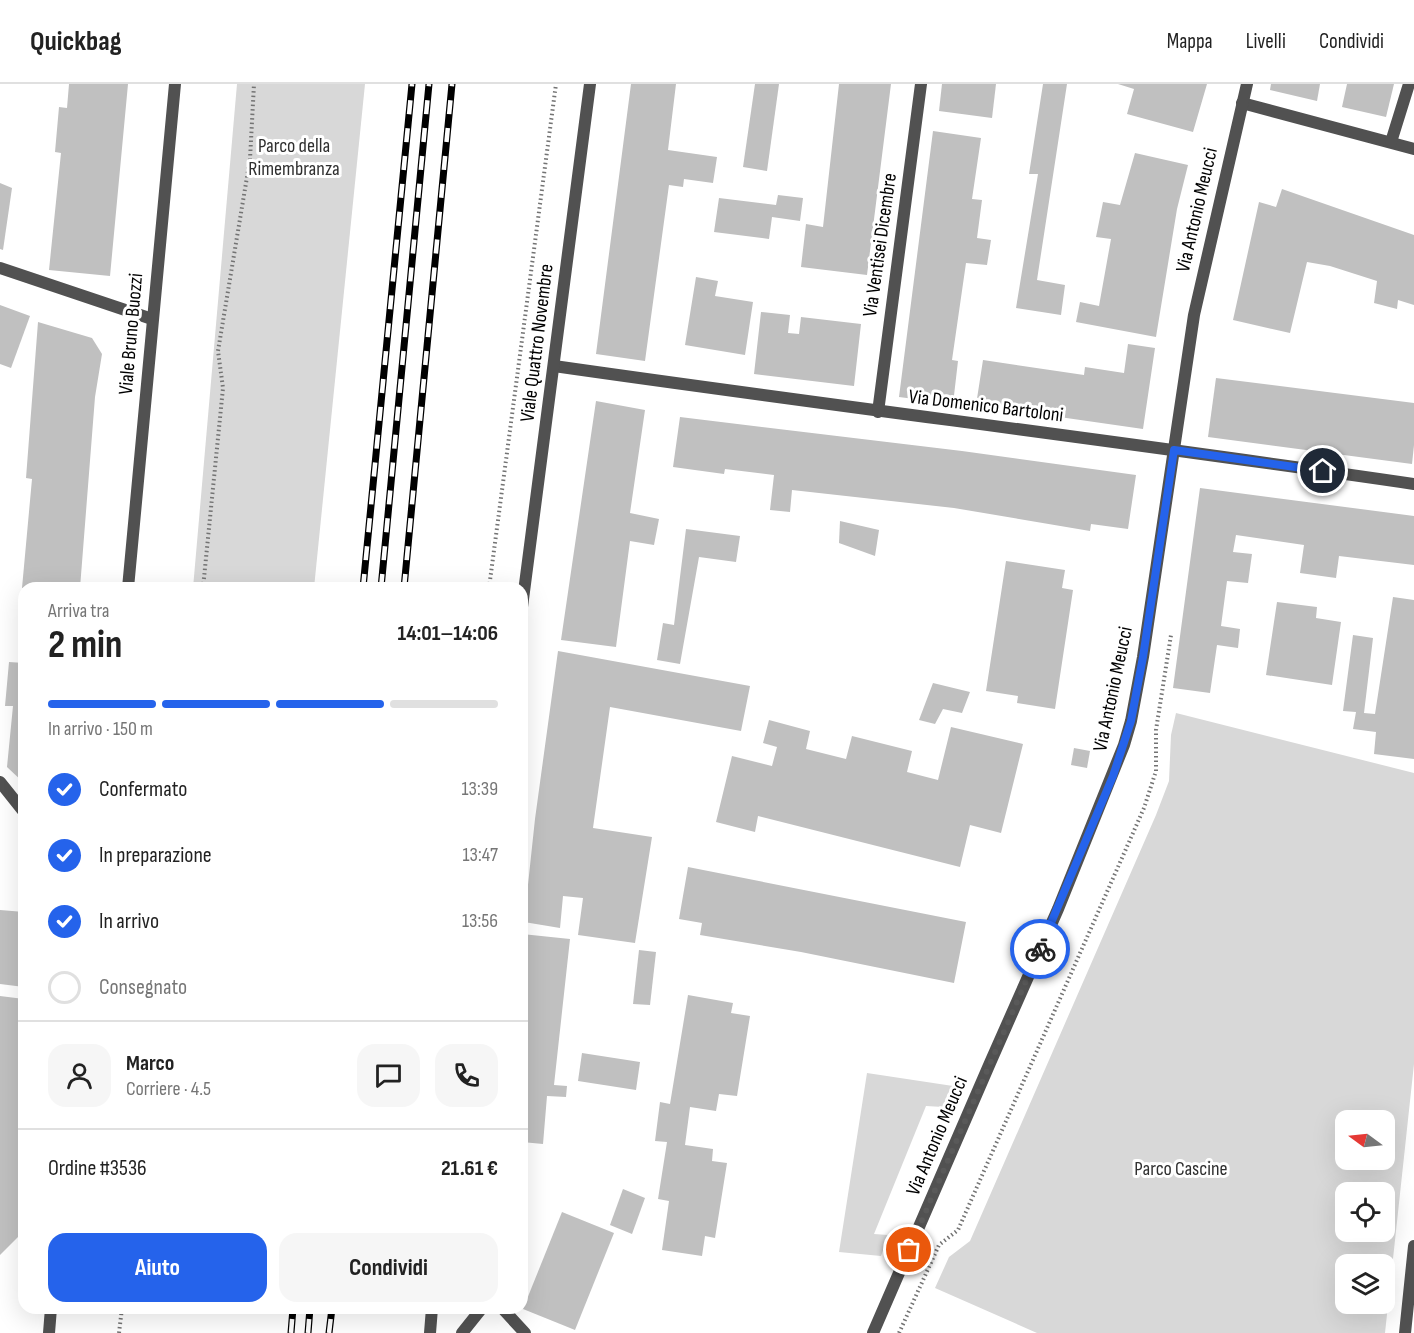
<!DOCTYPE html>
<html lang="it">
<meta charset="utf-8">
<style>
:root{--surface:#fff;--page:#f6f6f6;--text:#222;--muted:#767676;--line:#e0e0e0;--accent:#2563eb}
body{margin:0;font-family:"Sofia Sans Condensed",sans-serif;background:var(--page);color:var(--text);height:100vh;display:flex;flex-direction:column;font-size:22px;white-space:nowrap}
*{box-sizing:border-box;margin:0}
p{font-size:20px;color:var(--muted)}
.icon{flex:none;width:33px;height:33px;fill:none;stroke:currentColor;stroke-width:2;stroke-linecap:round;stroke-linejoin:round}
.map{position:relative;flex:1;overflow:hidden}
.side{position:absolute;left:18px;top:498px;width:510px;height:732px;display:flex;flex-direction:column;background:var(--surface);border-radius:18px;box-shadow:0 6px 24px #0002}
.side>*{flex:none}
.needle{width:39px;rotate:285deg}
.fabs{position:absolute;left:1335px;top:1026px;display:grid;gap:12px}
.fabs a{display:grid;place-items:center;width:60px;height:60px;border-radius:12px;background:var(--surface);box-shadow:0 6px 24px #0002;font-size:30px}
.pin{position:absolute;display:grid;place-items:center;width:51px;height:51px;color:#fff;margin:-26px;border:3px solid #fff;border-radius:50%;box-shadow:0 2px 6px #0007}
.courier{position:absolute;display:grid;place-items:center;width:60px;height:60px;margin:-30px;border:4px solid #2563eb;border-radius:50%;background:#fff;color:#222;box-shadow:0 2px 8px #0007}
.headline em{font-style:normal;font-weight:700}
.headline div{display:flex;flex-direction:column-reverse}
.headline{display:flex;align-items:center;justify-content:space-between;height:102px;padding:0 30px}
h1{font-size:39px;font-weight:700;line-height:45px}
.bar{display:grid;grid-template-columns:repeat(4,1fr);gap:9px 6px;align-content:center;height:72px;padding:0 30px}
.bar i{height:8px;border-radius:4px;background:var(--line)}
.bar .active{background:var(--accent)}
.bar p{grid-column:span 4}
.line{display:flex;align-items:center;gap:15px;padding:0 30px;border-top:2px solid var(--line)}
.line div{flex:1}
.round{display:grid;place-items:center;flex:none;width:63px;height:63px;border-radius:18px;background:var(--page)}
ol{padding:0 30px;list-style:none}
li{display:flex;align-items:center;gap:18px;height:66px}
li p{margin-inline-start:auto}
li .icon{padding:6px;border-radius:50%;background:var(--accent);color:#fff;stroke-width:4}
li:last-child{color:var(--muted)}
li i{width:33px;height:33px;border:3px solid var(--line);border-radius:50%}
.cta{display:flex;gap:12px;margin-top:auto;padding:12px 30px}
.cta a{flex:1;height:69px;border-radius:18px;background:var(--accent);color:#fff;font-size:24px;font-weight:700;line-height:69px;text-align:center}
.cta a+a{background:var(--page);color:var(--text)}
header{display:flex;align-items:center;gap:36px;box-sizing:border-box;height:84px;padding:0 30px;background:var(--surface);border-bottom:2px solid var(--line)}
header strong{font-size:28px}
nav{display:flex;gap:33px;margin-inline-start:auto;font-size:21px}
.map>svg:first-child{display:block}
.green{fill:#d8d8d8;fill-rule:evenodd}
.building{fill:#c0c0c0}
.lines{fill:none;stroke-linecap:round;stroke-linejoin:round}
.path{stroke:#737373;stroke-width:4;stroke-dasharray:1.5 3;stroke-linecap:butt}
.minor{stroke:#515151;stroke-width:12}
.rail-casing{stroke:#000;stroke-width:7}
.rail{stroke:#fff;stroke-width:4.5;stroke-dasharray:14;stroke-linecap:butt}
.done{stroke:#595959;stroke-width:6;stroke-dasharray:0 10.8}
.route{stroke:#2563eb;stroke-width:8}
.labels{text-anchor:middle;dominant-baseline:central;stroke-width:6;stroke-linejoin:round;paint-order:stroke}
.park-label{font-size:20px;fill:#2f2f2f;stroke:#fff}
.street-label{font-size:20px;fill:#000;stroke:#fff}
</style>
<header>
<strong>Quickbag</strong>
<nav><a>Mappa</a><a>Livelli</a><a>Condividi</a></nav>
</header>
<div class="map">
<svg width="1414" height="1249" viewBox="0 0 1414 1249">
<rect width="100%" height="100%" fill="#fff"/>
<g class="green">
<path d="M237,0h128l-51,504h-121z"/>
<path d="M1176,629l238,60v291l-29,269h-348l-102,-45 14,-31 21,-16 186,-426 13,-34 2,-46zM1384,1036v40h-38v-40zM1346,1108h38v40h-38zM1346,1180h38v40h-38z"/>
<path d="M867,989l86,13 -10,21 -17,-1 -52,128 14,1 -7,21 -42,-4z"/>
</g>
<g class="building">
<path d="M69,0h59l-18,192 -61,-6 12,-117 -6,-1 4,-45 8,1z"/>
<path d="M631,0h45l-8,66 49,7 -4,26 -29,-4 -1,8 -14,-2 -24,176 -49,-7z"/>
<path d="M755,0h24l-12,87 -24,-4z"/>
<path d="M839,0h52l-24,191 -66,-8 5,-43 17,3z"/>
<path d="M942,0h54l-4,34 -53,-7z"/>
<path d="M1043,0h24l-30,196 28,5 -4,30 -45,-7 22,-134h-9z"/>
<path d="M1118,0h89l-14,48 -66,-18 7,-25z"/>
<path d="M1271,0h49l-3,17 -47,-11z"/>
<path d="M1347,0h47l-8,33 -44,-10z"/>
<path d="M933,47l48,7 -9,61 10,1 -5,38 14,2 -4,25 -21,-2 -14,97 6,1 -5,43 -54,-7z"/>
<path d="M1135,69l53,12 -11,44 -21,128 -80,-15 4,-20 19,4 12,-67 -15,-2 7,-35 17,3z"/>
<path d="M0,99l12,5 -9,62 -3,-1z"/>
<path d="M1282,105l132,46v70l-16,-5 -1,9 -23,-6 3,-22 -47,-15 -23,-4 -17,71 -57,-13 26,-118 17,5z"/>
<path d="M778,111l25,3 -3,23 -28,-4 -3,22 -55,-7 5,-34 57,7z"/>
<path d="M696,193l22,4 -3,15 38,6 -8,53 -60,-10z"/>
<path d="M0,221l30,11 -19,52 -11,-4z"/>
<path d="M761,228l29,3 -2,18 11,1 2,-17 60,7 -7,62 -100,-12z"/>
<path d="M38,238l54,16 10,16 -7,43 -15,191h-58l10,-109 -6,-1z"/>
<path d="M1128,260l27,4 -12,81 -167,-24 7,-45 101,15 1,-8 39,6z"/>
<path d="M1216,294l198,25v42l-2,19 -204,-27z"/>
<path d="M596,317l49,9 -15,103 29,6 -5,26 -24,-4 -14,106 -55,-7z"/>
<path d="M680,333l282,34 174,24 -8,54 -37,-5 -1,7 -136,-23 -162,-18 -2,22 -20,-2 4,-35 -49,-6 -1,5 -51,-7z"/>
<path d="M1200,404l214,28v49l-75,-9 -3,22 -36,-5 4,-28 -68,-10 -3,17 19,2 -4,29 -21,-2 -6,45 19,3 -2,19 -21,-3 -7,48 -37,-5z"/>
<path d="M840,437l39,9 -4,26 -36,-13z"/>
<path d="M686,445l54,7 -4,26 -37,-5 -19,107 -23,-4 6,-37 11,2z"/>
<path d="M1006,477l59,9 -3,18 11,2 -18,119 -38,-6 1,-7 -32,-5z"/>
<path d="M1393,513l21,3v159l-40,-5 2,-22 -23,-3 3,-17 -13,-1 10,-76 20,3 -9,75 11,1z"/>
<path d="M1277,518l40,5 -1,11 25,4 -9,63 -66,-10z"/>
<path d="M558,567l192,35 -9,45 -131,-24 -17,121 59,9 -17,106 -57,-8 5,-37 -20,-2 -3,32 -36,-6 11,-103z"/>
<path d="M9,578l15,1v120l-17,-16 6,-61h-8z"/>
<path d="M933,599l37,9 -8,21 -19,-4 -8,15 -16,-4z"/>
<path d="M769,636l41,11 -4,18 40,10 6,-23 60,15 -5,21 31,8 13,-53 72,17 -22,89 -31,-8 -10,42 -202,-51 -3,16 -39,-10 16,-66 40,10 5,-19 -14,-4z"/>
<path d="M1074,664l16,3 -3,17 -16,-3z"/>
<path d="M688,783l278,55 -12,61 -153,-31 -101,-17 2,-12 -23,-4z"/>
<path d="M0,826l24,2v75l-24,-3z"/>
<path d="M522,850l48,5 -16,146 13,1 -1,11 -19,-1 -4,48 -21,-2z"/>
<path d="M639,866l17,2 -6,53 -17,-1z"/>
<path d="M688,911l45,8 -2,10 19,3 -13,80 -18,-2 -3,17 -26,-4 -5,38 28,4 -1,12 15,2 -12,75 -10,-2 -3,20 -40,-6 7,-49 -11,-2 9,-57 -12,-1 5,-39 10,2z"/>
<path d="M0,912l24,3v204l-3,31 -21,21z"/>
<path d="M582,969l58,9 -4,28 -58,-9z"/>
<path d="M623,1105l22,9 -13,36 -22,-9z"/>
<path d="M562,1128l52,21 -39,97 -52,-21z"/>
</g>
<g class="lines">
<g class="path">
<path d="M203,504l20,-200 -5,-37 32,-192 4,-75"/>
<path d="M489,504l67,-504"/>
<path d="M119,1249l3,-25"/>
<path d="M899,1249l40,-88 19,-15 186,-422 12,-37v-41l15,-95"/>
</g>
<g class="minor">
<path d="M1242,19l172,46"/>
<path d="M1391,58l18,-58"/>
<path d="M0,184l152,51"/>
<path d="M554,282c286,41 574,76 860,118"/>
<path d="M878,328l43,-328"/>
<path d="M128,504l47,-504"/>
<path d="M522,523l68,-523"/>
<path d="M0,698l24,30"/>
<path d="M502,1224l23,25"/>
<path d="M49,1249l2,-25"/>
<path d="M430,1249l2,-25"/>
<path d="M462,1249l20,-25"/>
<path d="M873,1249l117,-270 68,-154 66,-164 7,-24 12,-64 51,-342 53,-231"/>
<path d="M1405,1249l9,-87"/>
</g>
<defs>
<g id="rail">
<path d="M363,504l49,-504"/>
<path d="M381,504l48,-504"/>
<path d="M404,504l48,-504"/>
<path d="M291,1249l2,-25"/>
<path d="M308,1249l2,-25"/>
<path d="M329,1249l3,-25"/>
</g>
</defs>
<use href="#rail" class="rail-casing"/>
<use href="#rail" class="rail"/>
</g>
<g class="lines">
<path class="done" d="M909,1166l131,-301"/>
<path class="route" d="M1040,865l73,-173 18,-55 12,-64 31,-207 149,21"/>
</g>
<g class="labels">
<g class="park-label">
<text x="294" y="62">Parco della<tspan x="294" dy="23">Rimembranza</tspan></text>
<text x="1181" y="1085">Parco Cascine</text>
</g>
<g class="street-label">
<text transform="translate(1197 126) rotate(-77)">Via Antonio Meucci</text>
<text transform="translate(880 161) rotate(-82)">Via Ventisei Dicembre</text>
<text transform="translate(131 250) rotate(-85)">Viale Bruno Buozzi</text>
<text transform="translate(537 259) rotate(-83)">Viale Quattro Novembre</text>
<text transform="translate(986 322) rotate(7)">Via Domenico Bartoloni</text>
<text transform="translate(1113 605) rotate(-78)">Via Antonio Meucci</text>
<text transform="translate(937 1052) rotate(-67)">Via Antonio Meucci</text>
</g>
</g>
</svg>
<div class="fabs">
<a><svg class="needle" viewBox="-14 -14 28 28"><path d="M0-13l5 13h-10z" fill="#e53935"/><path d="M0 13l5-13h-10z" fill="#767676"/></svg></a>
<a><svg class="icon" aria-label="locate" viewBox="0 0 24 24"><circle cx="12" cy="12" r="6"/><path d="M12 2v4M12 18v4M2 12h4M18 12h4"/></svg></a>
<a><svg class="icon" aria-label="layers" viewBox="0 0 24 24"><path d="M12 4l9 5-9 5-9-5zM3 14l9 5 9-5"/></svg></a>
</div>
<div class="pin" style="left:909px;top:1166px;background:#ea580c"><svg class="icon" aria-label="bag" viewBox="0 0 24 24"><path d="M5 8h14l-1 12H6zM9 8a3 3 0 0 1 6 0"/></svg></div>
<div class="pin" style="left:1323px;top:387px;background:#1f2937"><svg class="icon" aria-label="home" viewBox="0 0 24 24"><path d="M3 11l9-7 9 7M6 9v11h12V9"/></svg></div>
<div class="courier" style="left:1040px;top:865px"><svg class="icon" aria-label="bike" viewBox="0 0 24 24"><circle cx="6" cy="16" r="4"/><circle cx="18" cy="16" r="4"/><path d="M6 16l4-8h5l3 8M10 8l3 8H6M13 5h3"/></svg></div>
<section class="side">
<div class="headline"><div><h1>2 min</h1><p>Arriva tra</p></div><em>14:01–14:06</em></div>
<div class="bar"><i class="active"></i><i class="active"></i><i class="active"></i><i></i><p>In arrivo · 150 m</p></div>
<ol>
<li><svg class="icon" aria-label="check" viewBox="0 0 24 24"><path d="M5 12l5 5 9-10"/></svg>Confermato<p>13:39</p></li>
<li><svg class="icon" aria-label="check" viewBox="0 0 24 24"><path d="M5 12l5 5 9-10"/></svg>In preparazione<p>13:47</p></li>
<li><svg class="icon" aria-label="check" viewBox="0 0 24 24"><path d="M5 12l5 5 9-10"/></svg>In arrivo<p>13:56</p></li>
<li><i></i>Consegnato</li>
</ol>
<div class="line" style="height:108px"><a class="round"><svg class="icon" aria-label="person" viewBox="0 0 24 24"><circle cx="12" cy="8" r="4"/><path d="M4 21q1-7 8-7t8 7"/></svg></a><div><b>Marco</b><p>Corriere · 4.5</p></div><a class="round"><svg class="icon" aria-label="chat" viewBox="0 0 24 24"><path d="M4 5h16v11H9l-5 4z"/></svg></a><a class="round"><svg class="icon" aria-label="phone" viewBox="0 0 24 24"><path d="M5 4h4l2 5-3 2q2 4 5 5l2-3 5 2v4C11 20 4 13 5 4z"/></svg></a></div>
<div class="line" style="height:78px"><div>Ordine #3536</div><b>21.61 €</b></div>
<div class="cta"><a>Aiuto</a><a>Condividi</a></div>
</section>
</div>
